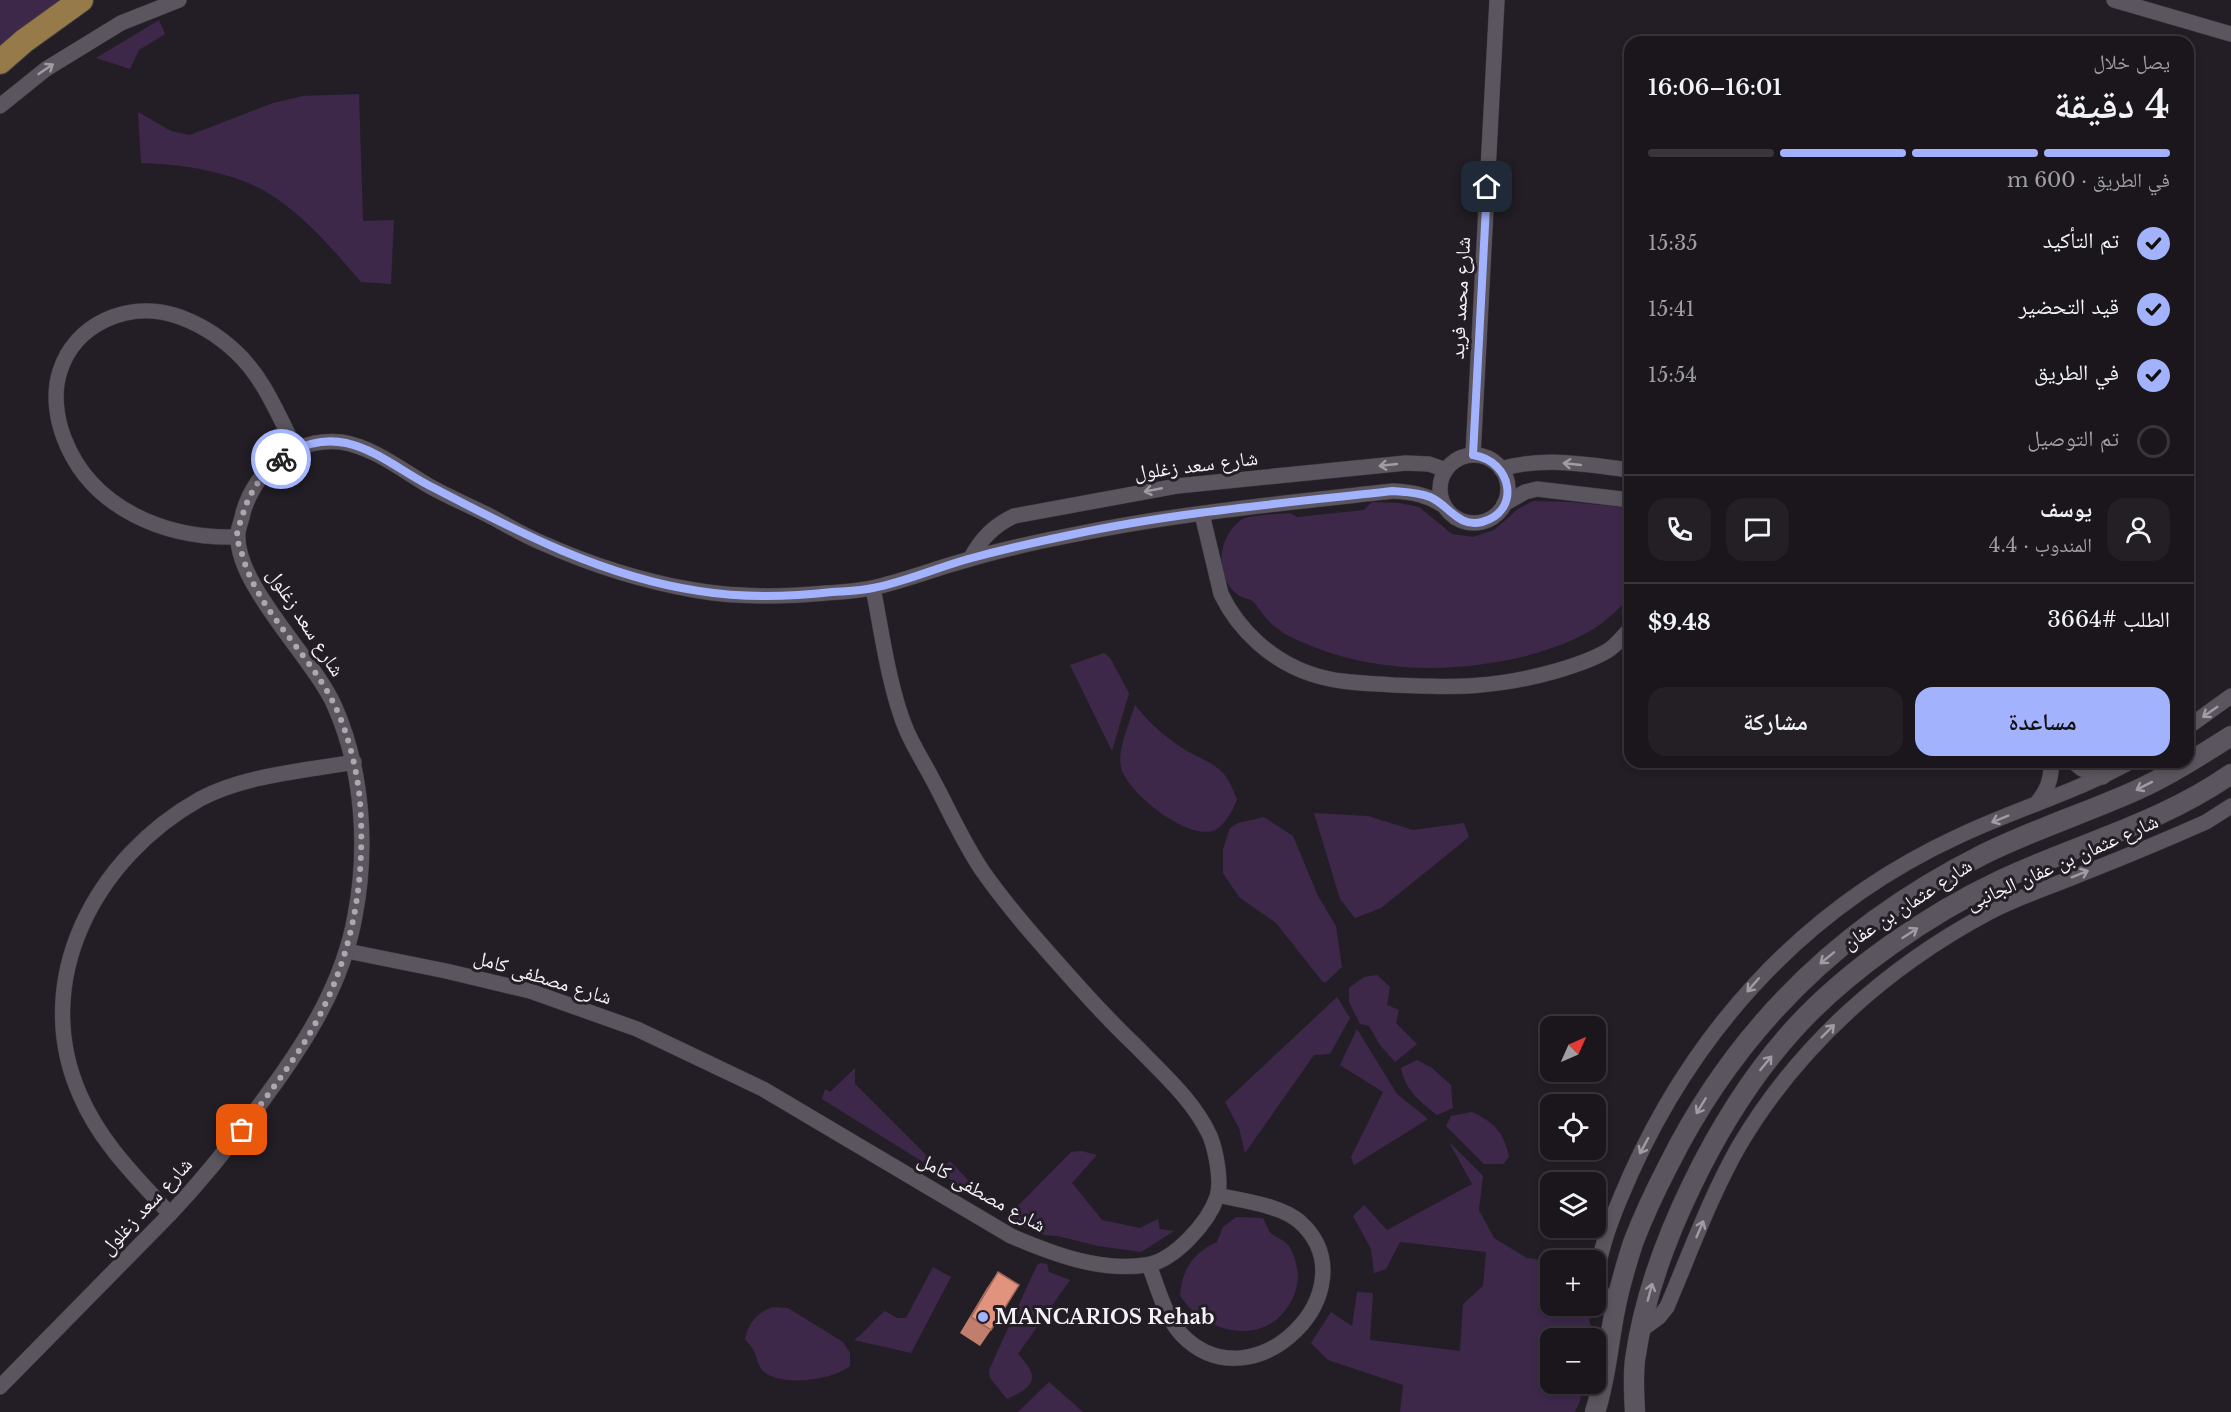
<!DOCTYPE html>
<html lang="ar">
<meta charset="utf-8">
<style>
:root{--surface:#1a161c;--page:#231f25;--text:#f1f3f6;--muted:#9f9fa3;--line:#38353b;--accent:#a3b2fd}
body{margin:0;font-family:"Libre Baskerville","Noto Naskh Arabic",serif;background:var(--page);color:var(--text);direction:rtl;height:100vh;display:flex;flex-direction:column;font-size:22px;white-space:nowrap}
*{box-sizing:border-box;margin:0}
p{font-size:20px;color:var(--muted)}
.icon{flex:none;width:33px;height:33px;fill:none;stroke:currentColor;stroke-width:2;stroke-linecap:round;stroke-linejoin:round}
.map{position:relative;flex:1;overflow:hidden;direction:ltr}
.side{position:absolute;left:1624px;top:36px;width:570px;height:732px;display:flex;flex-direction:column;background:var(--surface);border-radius:18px;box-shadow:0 3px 9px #0003,0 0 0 2px var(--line);direction:rtl}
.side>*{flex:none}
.needle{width:39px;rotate:45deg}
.buttons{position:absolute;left:1540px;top:1016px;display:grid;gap:12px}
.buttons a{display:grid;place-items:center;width:66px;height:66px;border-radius:12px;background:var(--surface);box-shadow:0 3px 9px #0003,0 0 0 2px var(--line);font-size:30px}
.pin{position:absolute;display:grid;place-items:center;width:51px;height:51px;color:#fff;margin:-26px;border-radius:12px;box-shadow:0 3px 9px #0006}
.courier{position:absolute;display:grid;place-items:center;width:60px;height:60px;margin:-30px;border:4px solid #a3b2fd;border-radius:50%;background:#fff;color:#222;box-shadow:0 2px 8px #0007}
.head em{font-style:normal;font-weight:600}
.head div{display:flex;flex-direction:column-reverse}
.head{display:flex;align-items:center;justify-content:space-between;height:102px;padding:0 24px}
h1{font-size:39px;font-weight:600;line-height:45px}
.bar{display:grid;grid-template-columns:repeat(4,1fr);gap:9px 6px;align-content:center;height:72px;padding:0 24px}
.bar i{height:8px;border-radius:4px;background:var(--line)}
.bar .on{background:var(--accent)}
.bar p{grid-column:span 4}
.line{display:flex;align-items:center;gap:15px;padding:0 24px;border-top:2px solid var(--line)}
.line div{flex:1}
.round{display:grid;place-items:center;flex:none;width:63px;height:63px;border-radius:18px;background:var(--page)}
ol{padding:0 24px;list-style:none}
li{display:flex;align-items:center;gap:18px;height:66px}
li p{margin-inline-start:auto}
li .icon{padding:6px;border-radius:50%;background:var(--accent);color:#111;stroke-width:4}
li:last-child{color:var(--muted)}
li i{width:33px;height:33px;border:3px solid var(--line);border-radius:50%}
.button{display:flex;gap:12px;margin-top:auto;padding:12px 24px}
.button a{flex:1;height:69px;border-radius:18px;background:var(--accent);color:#111;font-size:24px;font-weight:600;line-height:69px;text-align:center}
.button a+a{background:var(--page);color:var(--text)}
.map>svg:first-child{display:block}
.green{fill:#3d284a}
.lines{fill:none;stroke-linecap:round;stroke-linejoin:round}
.minor-casing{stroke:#3f3b42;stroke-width:16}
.tertiary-casing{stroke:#3f3b42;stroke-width:21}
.primary-casing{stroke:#3f3b42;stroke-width:26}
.minor{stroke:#5a555e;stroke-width:15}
.tertiary{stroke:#5a555e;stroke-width:20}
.primary{stroke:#977a4a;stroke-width:24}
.wall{fill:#c27e6c}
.building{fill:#e2937e;stroke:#9e6758;stroke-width:1.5}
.oneway{stroke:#a09ca3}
.done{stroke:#aca8ae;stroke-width:6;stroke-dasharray:0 10.8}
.route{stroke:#a3b2fd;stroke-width:8}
.poi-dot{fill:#a3b2fd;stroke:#231e26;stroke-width:2}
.labels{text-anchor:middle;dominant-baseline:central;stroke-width:6;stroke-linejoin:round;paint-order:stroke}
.street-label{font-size:20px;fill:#f5f2f7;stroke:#231e26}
.poi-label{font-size:20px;font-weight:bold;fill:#f5f2f7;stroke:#231e26;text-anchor:start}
</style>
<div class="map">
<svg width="2231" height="1412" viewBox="0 0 2231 1412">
<rect width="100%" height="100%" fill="#231e26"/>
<g class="green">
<path d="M0,0h81l-81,62z"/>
<path d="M159,20l6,14 -26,16 -9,19 -34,-11z"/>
<path d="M359,94l4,127 31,-1 -3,64 -30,-2c-32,-37 -68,-81 -115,-100 -33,-13 -70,-18 -105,-19l-3,-51 33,19 19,4 83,-32 30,-7z"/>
<path d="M1533,501l37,1 60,6v88c-7,8 -14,16 -22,22 -23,20 -54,30 -82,38 -78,19 -162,17 -235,-19 -9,-4 -19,-12 -25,-19 -5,-6 -9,-13 -15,-18 -4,-2 -9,-2 -13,-5 -24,-18 -21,-58 3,-75 8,-5 38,-6 49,-7l7,4 67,-7 8,-8 27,1 20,4 33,27 21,3 21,-7 24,-21z"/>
<path d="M1104,653l6,5 19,35 -17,58 -42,-86z"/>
<path d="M1135,705c12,15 24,27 40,38 30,22 49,16 62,57 -5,11 -11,24 -22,30 -26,12 -89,-38 -94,-63 -4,-17 9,-45 14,-62z"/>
<path d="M1314,813l54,3 45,14 51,-7 5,14 -88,71 -26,10 -15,-19z"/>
<path d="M1264,817l29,19 25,60 18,30 6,41 -17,16 -3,-2 -46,-58 -37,-26 -16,-24v-24l7,-21 8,-5z"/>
<path d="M1377,975l13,12 -3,18 12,5 -3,13 21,21 -22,18 -15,-17 -11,-19 -9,-2 -11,-22v-14l15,-11z"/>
<path d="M1337,997l13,21 -20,36 -16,1 -69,98 -6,-25 -14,-26z"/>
<path d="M1357,1029l40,65 31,25 -74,46 -3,-8 32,-65 -43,-27z"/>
<path d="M1417,1060l15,8 19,17 2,23 -16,7c-19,-15 -31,-24 -36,-47z"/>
<path d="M855,1068v16l85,85 10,-8 34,36 -4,5 -24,-13 -1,-7 -133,-83 3,-10 5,3z"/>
<path d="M1472,1112c23,11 32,21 37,45l-6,7h-19l-38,-38 5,-10z"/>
<path d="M1449,1142l34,34 -4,34 15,28 33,20 24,3v44h36l4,24 -1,9h-39v45h32l-3,18 -5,11h-175l3,-27 -75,-25 -17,-17 20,-31 21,14 5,-34 16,1 -3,47 90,11 3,-47 20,-18 3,-34 -86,-10 -14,27 -12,4 -3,-24 -18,-33 11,-11 23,25 85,-46z"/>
<path d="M1082,1151l15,4 -25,28 30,37 38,8 18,-9 2,10 14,2 -33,21 -43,-6 -40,-10 -14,-1 -33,-13 -4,-5 64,-65z"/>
<path d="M1236,1217l27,1c2,4 4,9 6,13 4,6 14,8 19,14 6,7 9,21 10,30 0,14 -6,28 -15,38 -22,26 -59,21 -84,3 -8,-5 -14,-14 -19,-20 2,-27 13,-43 37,-54l6,-15z"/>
<path d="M1040,1263l7,1 2,8 21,8 -52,74c22,23 18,32 -11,45l-17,-21 -1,-8 48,-105z"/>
<path d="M933,1267l18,10 -40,76 -57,-13c12,-8 19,-20 31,-29l12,7h9z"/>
<path d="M773,1307l15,1 55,34 7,11v13c-17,14 -67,21 -86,6 -6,-5 -7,-15 -10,-21 -2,-4 -6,-8 -9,-12 4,-16 11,-26 28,-32z"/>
<path d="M1049,1382l34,30h-65z"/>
</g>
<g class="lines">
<defs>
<g id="minor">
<path d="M2114,0l117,34"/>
<path d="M0,106l46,-37 75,-46 58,-23"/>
<path d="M1473,455l24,-455"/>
<circle cx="1474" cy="489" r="34"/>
<path d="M1501,469c42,-13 86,-4 129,1"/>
<path d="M1504,504l21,-12 12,-3 93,11"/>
<path d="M1202,514l19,80c18,37 51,67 90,80 26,9 54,9 82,11 61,3 103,3 163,-14 17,-5 36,-11 51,-20 9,-5 16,-15 23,-22"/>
<path d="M237,537c-71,2 -146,-28 -173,-99 -8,-21 -11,-46 -4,-67 15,-47 67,-70 114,-56 22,7 45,21 62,37 28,26 42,63 59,96"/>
<path d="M970,559c11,-20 23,-33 44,-43l163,-30 229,-23 23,1 17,6"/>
<path d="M2188,727l43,-31"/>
<path d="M2073,762l9,7 21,8"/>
<path d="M2036,804c11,-13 16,-25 15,-42"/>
<path d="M347,951l99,20 84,20 107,38 126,60 248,147c42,18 89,36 135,29 28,-4 62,-42 71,-68 5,-15 -1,-46 -7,-61 -16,-35 -47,-62 -73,-89 -20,-19 -39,-39 -57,-59 -33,-37 -67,-74 -96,-115 -19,-27 -33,-59 -49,-89 -9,-18 -21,-36 -29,-55 -17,-41 -24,-96 -33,-141"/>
<path d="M170,1214c-34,-37 -70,-72 -90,-119 -51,-115 16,-238 120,-296 44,-24 105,-28 154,-37"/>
<path d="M1149,1265c9,23 16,52 33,70 72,74 191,-47 118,-113 -19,-17 -58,-21 -82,-27"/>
<path d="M1615,1307c-7,-6 -13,-12 -16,-21 -6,-20 13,-68 21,-87 66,-161 180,-290 339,-363 57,-27 117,-44 171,-74"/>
<path d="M1640,1331l19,-14 8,-10c23,-54 43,-110 72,-161 59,-100 148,-179 249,-233 28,-15 59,-25 88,-37 44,-17 87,-35 130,-54l25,-16"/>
<path d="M0,1387l170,-173c35,-37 66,-76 96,-118 40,-54 77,-113 89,-180 13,-68 8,-145 -20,-209 -21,-49 -102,-124 -97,-175 1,-6 4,-13 5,-19 4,-15 14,-33 25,-44 20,-19 45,-30 73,-27 33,5 62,29 90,45 18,10 37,18 55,27 18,9 35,20 54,28 49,22 101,39 154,48 44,8 88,7 132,3 16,-1 34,-2 50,-6 30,-7 58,-18 87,-26 36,-11 73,-19 109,-26 106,-22 214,-32 321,-44 20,1 35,4 51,15"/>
</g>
<g id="tertiary">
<path d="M1595,1412c11,-33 13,-68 20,-102 4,-22 11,-45 18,-67 10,-26 22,-52 35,-77 69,-139 175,-241 314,-311 50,-25 104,-42 155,-65 33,-15 64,-35 94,-54"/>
<path d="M1635,1412c-1,-17 -2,-35 0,-52 15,-109 84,-248 158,-330 53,-59 137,-117 208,-150 77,-36 160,-57 230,-106"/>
</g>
<path id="primary" d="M0,62l24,-21 57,-41"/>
</defs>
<use href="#minor" class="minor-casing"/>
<use href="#tertiary" class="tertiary-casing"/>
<use href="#primary" class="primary-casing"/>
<use href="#minor" class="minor"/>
<use href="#tertiary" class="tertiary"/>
<use href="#primary" class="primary"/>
</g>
<path class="wall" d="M998,1272l-7,58 -11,16 -20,-13 27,-45z"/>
<path class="building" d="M998,1272l21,13 -28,45 -20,-13z"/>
<defs><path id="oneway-shaft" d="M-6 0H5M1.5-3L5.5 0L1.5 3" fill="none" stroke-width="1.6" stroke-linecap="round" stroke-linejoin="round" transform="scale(1.5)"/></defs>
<g class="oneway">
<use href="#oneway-shaft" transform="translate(46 69) rotate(-34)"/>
<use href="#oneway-shaft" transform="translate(1572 464) rotate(-174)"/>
<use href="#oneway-shaft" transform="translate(1388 465) rotate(174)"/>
<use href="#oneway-shaft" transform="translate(1153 490) rotate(169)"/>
<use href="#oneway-shaft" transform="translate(2210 712) rotate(145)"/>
<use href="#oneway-shaft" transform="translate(2144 786) rotate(153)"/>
<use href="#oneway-shaft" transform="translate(2000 819) rotate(158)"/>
<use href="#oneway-shaft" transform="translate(2080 874) rotate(-22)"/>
<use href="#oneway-shaft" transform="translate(1910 933) rotate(-33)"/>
<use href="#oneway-shaft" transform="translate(1827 958) rotate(141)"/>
<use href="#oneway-shaft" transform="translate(1753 985) rotate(131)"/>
<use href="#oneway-shaft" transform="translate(1828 1031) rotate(-45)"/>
<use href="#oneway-shaft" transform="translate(1766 1063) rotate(-51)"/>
<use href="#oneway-shaft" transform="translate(1701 1106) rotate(121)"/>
<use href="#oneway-shaft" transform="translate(1644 1146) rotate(118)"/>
<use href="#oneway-shaft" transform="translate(1700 1229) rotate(-67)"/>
<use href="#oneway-shaft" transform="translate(1650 1292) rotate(-75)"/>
</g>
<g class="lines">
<path class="done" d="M242,1130c23,-32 48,-63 68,-97 42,-72 56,-150 50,-232 -3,-31 -12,-69 -26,-97 -26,-53 -77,-93 -92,-150 -2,-6 -5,-13 -5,-18 0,-7 4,-15 6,-22 6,-22 20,-41 38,-55"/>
<path class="route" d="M281,459c18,-14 41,-21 65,-16 32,7 59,31 88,45 84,44 170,89 265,103 44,7 89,6 133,1 14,-1 28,-1 41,-4 32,-6 63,-20 95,-29 33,-9 68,-17 102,-24 106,-23 216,-32 323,-44 13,1 25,1 37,6 19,8 28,31 52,25 39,-10 31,-61 -9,-67l14,-268"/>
</g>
<circle class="poi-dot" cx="983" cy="1317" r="6"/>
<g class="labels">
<g class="street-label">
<text transform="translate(1460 298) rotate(-87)">شارع محمد فريد</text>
<text transform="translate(1196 465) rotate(-7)">شارع سعد زغلول</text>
<text transform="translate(306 622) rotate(57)">شارع سعد زغلول</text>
<text transform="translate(2062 862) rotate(-24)">شارع عثمان بن عفان الجانبى</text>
<text transform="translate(1907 904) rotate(-33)">شارع عثمان بن عفان</text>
<text transform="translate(543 977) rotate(17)">شارع مصطفى كامل</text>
<text transform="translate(982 1192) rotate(29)">شارع مصطفى كامل</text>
<text transform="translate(146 1206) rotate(-47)">شارع سعد زغلول</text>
</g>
<g class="poi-label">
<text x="995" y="1317">MANCARIOS Rehab</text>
</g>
</g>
</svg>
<div class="buttons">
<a><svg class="needle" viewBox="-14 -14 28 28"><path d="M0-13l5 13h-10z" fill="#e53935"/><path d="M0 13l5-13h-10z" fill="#9f9fa3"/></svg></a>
<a><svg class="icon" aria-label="locate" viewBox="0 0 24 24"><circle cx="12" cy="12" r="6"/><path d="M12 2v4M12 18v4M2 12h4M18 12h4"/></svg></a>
<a><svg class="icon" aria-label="layers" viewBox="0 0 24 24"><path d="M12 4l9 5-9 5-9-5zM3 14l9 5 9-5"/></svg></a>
<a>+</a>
<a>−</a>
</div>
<div class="pin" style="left:242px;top:1130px;background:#ea580c"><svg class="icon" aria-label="bag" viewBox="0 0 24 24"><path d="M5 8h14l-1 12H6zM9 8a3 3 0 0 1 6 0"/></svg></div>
<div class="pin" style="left:1487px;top:187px;background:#1f2937"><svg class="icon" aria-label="home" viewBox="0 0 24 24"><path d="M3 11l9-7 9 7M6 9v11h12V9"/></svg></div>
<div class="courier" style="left:281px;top:459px"><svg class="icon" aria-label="bike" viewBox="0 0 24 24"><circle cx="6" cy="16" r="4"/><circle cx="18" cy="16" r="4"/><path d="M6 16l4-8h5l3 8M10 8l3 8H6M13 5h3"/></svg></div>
<section class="side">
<div class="head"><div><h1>4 دقيقة</h1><p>يصل خلال</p></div><em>16:01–16:06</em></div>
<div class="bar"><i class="on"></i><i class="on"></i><i class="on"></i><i></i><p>في الطريق · 600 m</p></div>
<ol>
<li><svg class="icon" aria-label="check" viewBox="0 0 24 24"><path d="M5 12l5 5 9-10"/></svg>تم التأكيد<p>15:35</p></li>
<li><svg class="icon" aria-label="check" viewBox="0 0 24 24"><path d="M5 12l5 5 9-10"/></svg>قيد التحضير<p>15:41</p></li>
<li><svg class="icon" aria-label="check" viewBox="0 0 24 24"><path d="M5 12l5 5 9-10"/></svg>في الطريق<p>15:54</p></li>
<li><i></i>تم التوصيل</li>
</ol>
<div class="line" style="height:108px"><a class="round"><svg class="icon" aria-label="person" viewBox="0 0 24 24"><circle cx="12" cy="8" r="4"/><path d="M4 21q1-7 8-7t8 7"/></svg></a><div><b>يوسف</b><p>المندوب · 4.4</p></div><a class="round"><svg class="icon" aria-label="chat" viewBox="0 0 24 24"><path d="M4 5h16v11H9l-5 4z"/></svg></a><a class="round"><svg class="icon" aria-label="phone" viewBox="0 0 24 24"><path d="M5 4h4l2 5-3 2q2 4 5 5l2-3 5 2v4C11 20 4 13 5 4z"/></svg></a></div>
<div class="line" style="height:78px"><div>الطلب #3664</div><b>$9.48</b></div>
<div class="button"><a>مساعدة</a><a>مشاركة</a></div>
</section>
</div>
